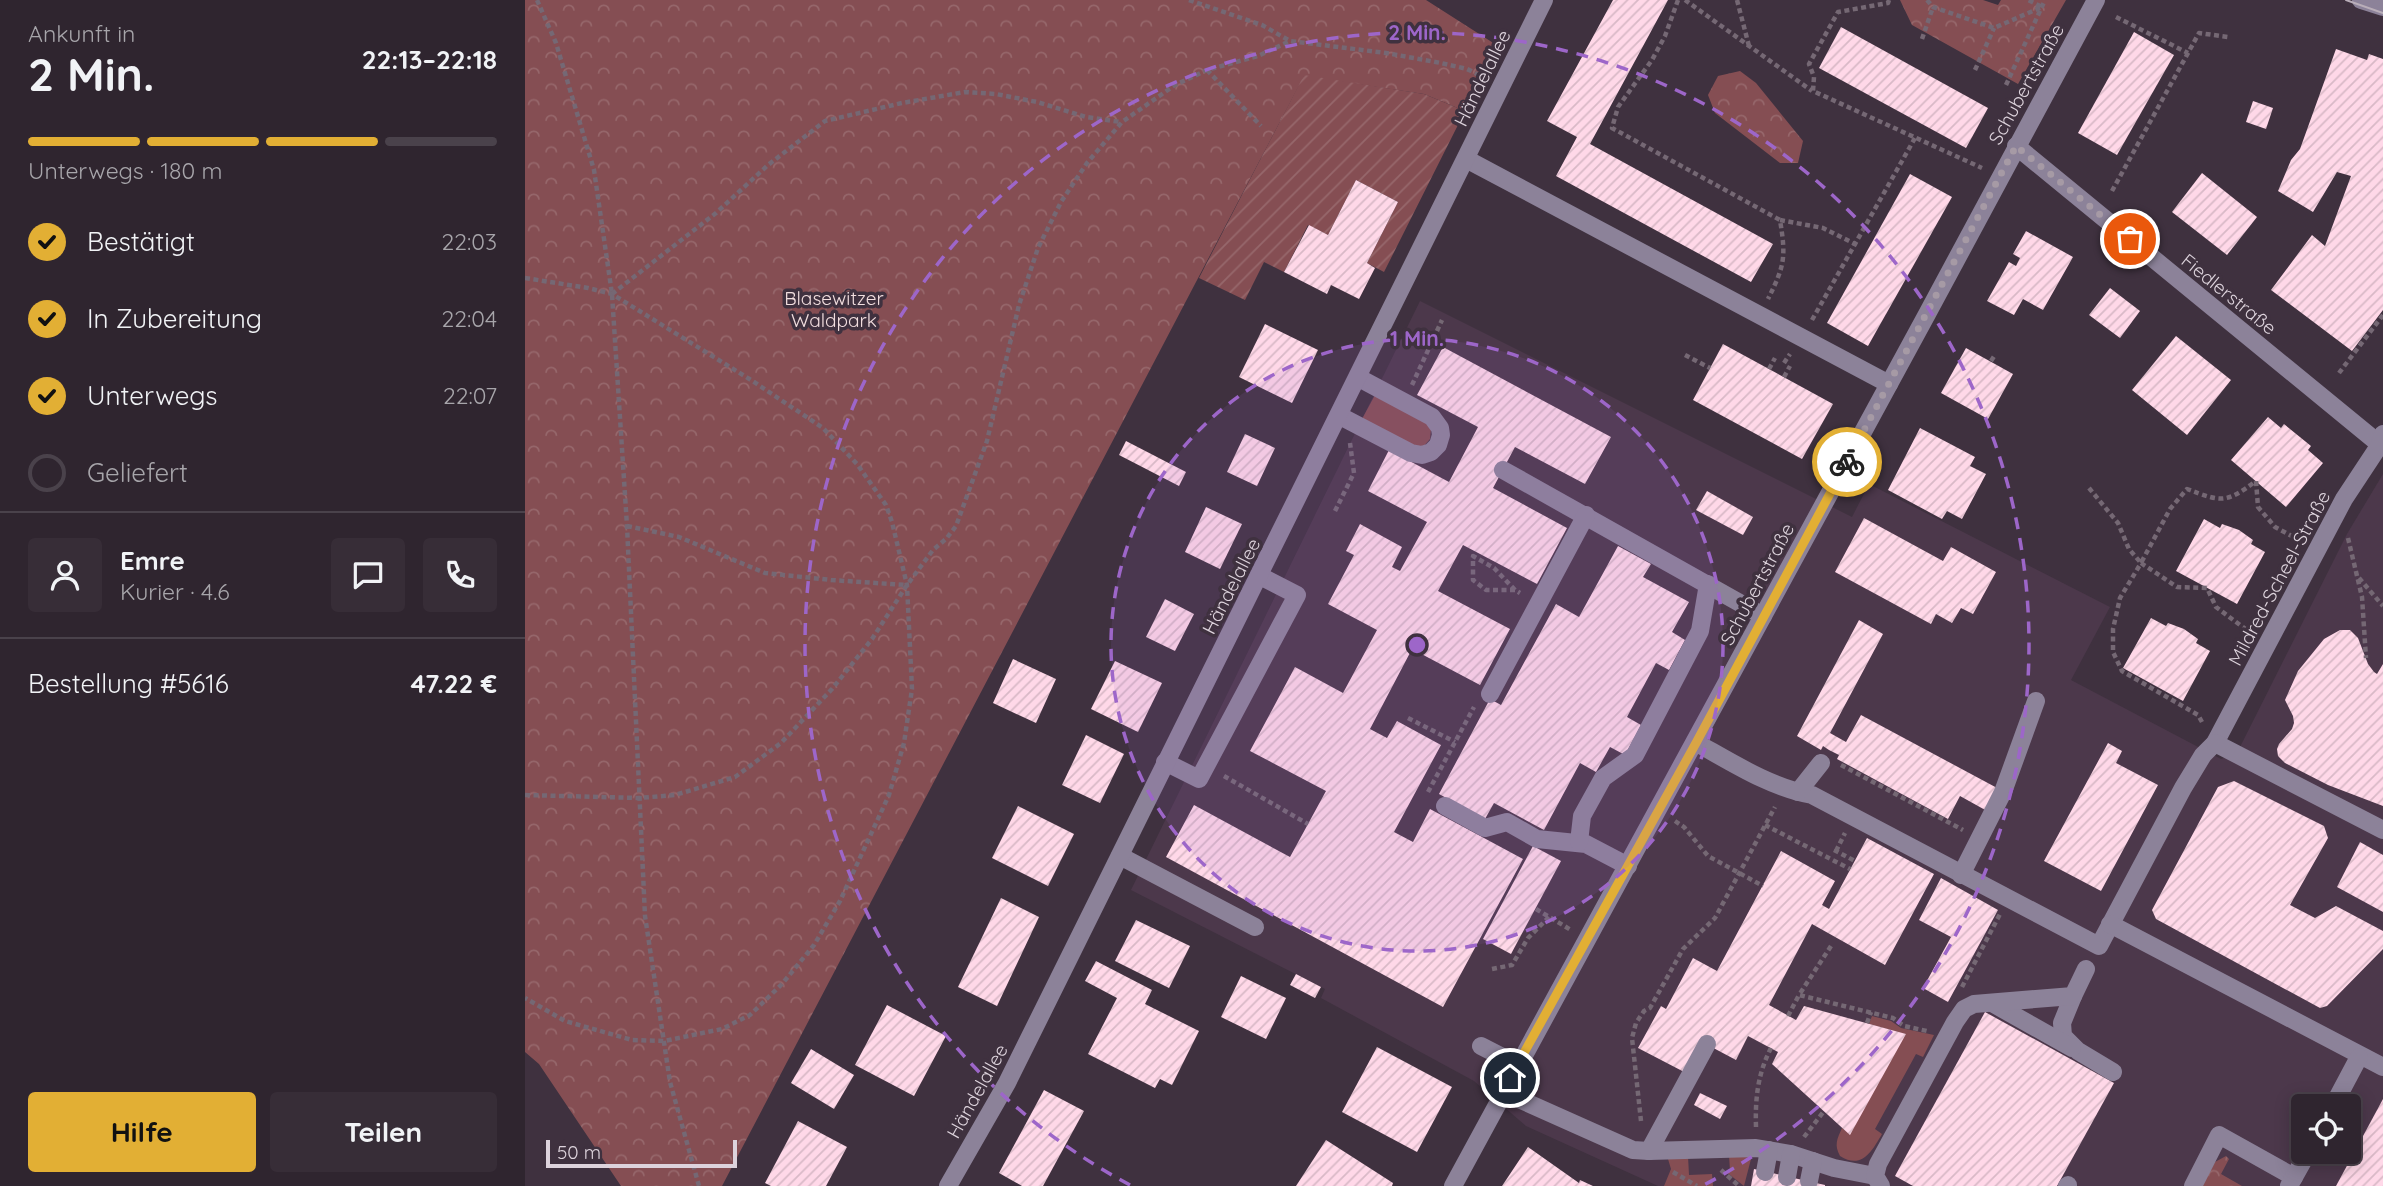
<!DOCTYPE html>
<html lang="de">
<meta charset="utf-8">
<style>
:root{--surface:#2f252f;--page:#372d37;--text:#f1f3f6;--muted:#a7a5aa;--line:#4a424b;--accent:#e2af34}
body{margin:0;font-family:Quicksand,sans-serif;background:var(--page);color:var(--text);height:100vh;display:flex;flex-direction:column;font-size:26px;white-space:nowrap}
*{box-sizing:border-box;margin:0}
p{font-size:23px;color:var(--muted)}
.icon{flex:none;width:38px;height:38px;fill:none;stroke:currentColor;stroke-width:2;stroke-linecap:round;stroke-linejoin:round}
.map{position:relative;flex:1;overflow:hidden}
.sheet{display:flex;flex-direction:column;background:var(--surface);width:525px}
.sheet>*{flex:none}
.tools{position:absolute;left:1766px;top:1094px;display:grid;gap:14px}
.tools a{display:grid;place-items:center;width:70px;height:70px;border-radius:7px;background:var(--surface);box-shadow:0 4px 18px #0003,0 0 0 2px var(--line);font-size:35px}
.scale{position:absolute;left:21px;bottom:18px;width:191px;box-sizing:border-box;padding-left:7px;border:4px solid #ddd3dc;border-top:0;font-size:19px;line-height:24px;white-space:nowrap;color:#ddd3dc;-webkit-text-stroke:5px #3f313f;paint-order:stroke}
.pin{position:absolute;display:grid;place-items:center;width:60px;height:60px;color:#fff;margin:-30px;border:4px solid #fff;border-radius:50%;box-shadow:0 2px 7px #0007}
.courier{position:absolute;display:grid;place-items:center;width:70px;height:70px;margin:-35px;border:5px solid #e2af34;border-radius:50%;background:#fff;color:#222;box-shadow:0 2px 9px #0007}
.head em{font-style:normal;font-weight:700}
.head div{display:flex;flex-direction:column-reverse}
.head{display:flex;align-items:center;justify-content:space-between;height:119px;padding:0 28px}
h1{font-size:46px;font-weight:700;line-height:52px}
.bar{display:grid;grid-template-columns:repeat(4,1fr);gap:10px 7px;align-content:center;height:84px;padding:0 28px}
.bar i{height:9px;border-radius:5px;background:var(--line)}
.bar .selected{background:var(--accent)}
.bar p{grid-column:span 4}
.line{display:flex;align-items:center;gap:18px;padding:0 28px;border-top:2px solid var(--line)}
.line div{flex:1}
.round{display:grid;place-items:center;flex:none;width:74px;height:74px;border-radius:7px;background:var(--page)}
ol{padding:0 28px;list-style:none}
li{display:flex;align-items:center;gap:21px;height:77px}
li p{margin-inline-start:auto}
li .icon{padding:7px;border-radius:50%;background:var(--accent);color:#111;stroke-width:4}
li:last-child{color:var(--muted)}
li i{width:38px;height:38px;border:4px solid var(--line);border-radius:50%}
.primary-button{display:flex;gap:14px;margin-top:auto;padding:14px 28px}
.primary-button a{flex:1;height:80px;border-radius:7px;background:var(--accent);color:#111;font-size:28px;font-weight:700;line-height:80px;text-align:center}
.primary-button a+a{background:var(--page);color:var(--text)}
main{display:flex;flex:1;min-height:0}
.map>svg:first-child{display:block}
.built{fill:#4c384b;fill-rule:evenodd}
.grass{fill:#854e53}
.park{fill:url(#park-crowns)}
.garden{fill:url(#garden-furrows)}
.building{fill:url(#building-hatch)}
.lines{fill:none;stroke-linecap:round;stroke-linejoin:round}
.path{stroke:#756874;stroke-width:4.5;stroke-dasharray:5 3.5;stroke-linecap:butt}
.minor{stroke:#8c8299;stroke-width:18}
.tram{stroke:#b9aeb9;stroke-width:2}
.done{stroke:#a69aa5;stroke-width:7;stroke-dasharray:0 12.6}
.route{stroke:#e2af34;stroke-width:9}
.ring{fill:none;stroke:#9d66c9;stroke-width:3.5;stroke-dasharray:12 9}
.labels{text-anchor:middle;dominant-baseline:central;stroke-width:7;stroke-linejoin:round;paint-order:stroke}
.street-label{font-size:19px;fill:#ddd3dc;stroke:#3f313f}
.park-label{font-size:19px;fill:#f2dedf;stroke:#3f313f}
.centre{fill:#9d66c9;stroke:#3f313f;stroke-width:3.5}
.ring-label{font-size:21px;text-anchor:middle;font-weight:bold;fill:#9d66c9;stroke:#3f313f;stroke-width:7;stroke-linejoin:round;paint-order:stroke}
</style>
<main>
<section class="sheet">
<div class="head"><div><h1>2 Min.</h1><p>Ankunft in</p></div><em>22:13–22:18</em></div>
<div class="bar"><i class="selected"></i><i class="selected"></i><i class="selected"></i><i></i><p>Unterwegs · 180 m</p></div>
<ol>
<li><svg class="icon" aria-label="check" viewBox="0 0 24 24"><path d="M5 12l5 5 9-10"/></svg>Bestätigt<p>22:03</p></li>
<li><svg class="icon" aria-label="check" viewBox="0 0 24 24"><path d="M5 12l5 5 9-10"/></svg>In Zubereitung<p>22:04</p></li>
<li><svg class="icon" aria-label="check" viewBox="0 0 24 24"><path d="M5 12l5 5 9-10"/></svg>Unterwegs<p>22:07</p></li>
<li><i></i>Geliefert</li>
</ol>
<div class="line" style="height:126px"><a class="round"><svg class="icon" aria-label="person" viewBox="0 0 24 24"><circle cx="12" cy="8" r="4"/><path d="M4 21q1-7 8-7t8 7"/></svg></a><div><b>Emre</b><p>Kurier · 4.6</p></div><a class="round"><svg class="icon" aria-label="chat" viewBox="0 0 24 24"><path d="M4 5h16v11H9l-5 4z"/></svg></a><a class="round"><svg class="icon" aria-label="phone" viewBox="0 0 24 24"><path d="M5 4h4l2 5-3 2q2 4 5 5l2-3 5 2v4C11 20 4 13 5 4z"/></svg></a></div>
<div class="line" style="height:91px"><div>Bestellung #5616</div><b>47.22 €</b></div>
<div class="primary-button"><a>Hilfe</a><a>Teilen</a></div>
</section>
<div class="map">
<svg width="1858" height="1186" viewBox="0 0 1858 1186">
<defs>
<pattern id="park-crowns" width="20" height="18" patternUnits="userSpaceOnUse" patternTransform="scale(1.75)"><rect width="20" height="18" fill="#854e53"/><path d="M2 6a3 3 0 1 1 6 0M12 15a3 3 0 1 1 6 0" fill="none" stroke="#96676b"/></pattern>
<pattern id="garden-furrows" width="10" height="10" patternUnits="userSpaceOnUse" patternTransform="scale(1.75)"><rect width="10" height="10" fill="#854e53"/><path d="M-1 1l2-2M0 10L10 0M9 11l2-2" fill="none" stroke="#96676b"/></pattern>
<pattern id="building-hatch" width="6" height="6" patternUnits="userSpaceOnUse" patternTransform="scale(1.75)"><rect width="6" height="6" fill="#ffd8e8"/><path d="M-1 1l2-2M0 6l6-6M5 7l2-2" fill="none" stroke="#d9b9c7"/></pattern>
</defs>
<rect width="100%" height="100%" fill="#3f313f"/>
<path class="built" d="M895,301l432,216 17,-33 241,123 -39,73 150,79 16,-6 110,-219 36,-60v712h-725l-132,-60 -52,-45 -153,-83 4,-9 -194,-99zM1778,1106h46v46h-46z"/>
<g class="grass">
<path d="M850,395l51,27 5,7 -1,10 -7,8 -10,-2 -51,-26z"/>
<path d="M1347,1016l19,5 10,7 33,7 -11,22 -7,-3 -41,75 7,5c-10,17 -20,36 -42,22 -6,-11 -3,-17 2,-28l8,6 55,-100 -36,-10z"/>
<path d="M1204,1155l16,1 6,3 -7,27 -19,-15h5z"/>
<path d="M1163,1156l1,19 23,-1 1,12h-49l7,-17 -3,-10z"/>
</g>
<g class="park">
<path d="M0,0h901l72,46 -33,65 -41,-17 -120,-18 -582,1110h-101l-82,-122 -14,-12z"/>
<path d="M1375,0h83l15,5 3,-5h65l-48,84 -106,-59z"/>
<path d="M1215,71l16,12 47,58 -5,22h-18l-65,-50 -7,-18 10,-19z"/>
<path d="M1701,1156l3,3 -8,15 21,12h-40l13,-24z"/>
</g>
<path class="garden" d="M779,75l120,19 41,17 -81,161 -17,-9 31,-61 -42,-22 -28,55 -20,-10 -24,47 -20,-10 -19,38 -46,-22z"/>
<g class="building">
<path d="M1088,0h55l-78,144 183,100 -22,38 -195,-106 21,-39 -30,-16z"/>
<path d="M1316,27l147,81 -22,40 -147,-80z"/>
<path d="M1609,32l40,23 -57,100 -39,-22z"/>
<path d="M1811,49l31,11 2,-6 14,5v251l-31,41 -81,-61 41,-55 13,11 26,-70 -14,-4 -24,40 -35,-21 13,-31 9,-11z"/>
<path d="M1728,101l20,7 -7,21 -20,-7z"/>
<path d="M1677,173l55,44 -30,38 -55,-43z"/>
<path d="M1385,174l42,23 -84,149 -41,-23z"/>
<path d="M831,180l42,22 -31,61 8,5 -16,31 -28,-14 -4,9 -43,-22 25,-47 19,10z"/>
<path d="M1501,231l47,26 -30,53 -20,-11 -9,16 -27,-14 22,-39 7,4 4,-8 -7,-4z"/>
<path d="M1585,288l30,23 -20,27 -31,-23z"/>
<path d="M740,324l53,26 -26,53 -53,-26z"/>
<path d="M1651,336l55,44 -44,55 -55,-45z"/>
<path d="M1198,344l110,60 -31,55 -109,-59z"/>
<path d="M918,347l168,90 -26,47 -70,-37 -22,41 74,40 -30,56 -74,-39 -25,46 72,38 -30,56 -68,-36 -42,80 17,9 10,-17 44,24 -47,87 19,10 17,-33 93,50 -80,148 -277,-150 28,-52 96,52 36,-66 -76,-40 45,-84 48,26 34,-63 -49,-26 26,-49 -8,-4 14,-27 42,23 -10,20 8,4 27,-49 -59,-31 21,-41 60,32 29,-55 -61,-32z"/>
<path d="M1441,348l47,26 -25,45 -47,-26z"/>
<path d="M1743,417l13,11 3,-4 27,22 -3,4 15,13 -37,44 -55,-47z"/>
<path d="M1395,428l55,29 -5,9 16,8 -24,45 -15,-8 -5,8 -54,-29z"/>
<path d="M720,434l30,14 -18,38 -30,-14z"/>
<path d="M601,441l60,31 -7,14 -60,-31z"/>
<path d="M1182,491l46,26 -10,18 -47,-25z"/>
<path d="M681,507l36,17 -22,45 -35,-17z"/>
<path d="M1339,518l79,43 8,-14 45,25 -23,42 -12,-6 -9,15 -16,-9 -5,10 -96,-52z"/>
<path d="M1679,519l16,9 2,-4 17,6 14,10 -2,4 14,8 -28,52 -61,-33z"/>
<path d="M1093,546l33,18 -8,13 46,25 -17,30 13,8 -16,30 -13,-7 -29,54 14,8 -16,30 -15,-8 -14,25 -16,-9 -36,67 -50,-27 -9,16 -46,-25 51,-95 11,6 55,-101 23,13z"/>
<path d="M640,599l29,15 -19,37 -29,-14z"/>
<path d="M1626,618l15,8 2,-3 16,6 14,10 -2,4 14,8 -27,50 -60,-33z"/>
<path d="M1334,620l24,14 -53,99 16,9 15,-27 138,74 -12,22 -27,-15 -12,23 -111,-60 2,-4 -10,-5 -6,-4 -2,4 -24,-14z"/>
<path d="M1815,630h10l8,8 10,26 6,8 3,2 6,-10v142l-55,-21 -43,-22 -7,-7 -1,-7 2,-5 13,-15 2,-6 -1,-7 -8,-16 13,-29 26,-32z"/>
<path d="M488,659l43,20 -20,44 -43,-20z"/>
<path d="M590,661l47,22 -24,49 -47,-23z"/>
<path d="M561,735l38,19 -24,49 -38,-18z"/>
<path d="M1583,743l14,8 -6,12 42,22 -57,106 -57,-30z"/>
<path d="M1709,781l90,45 4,12 -38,67 25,13 21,-12 47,25v18l-56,57 -7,2 -164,-89 -4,-9 66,-123z"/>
<path d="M493,806l56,28 -26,52 -56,-28z"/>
<path d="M1342,838l67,36 -49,91 -73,-41 -43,81 27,15 8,-14 102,28 -56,101 -78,-71 6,-12 -30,-16 -12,24 -32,-17 -16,31 -50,-26 23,-42 5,3 27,-51 24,13 64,-120 54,30 -13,24 7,4z"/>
<path d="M1835,842l23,13v57l-46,-25z"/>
<path d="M1008,846l28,15 -50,93 -28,-15z"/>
<path d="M1416,878l57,32 -50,92 -25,-14 28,-51 -32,-17z"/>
<path d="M476,898l38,19 -42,89 -39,-19z"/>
<path d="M611,920l54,26 -21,42 -54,-27z"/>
<path d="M571,961l56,29 -7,14 54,27 -27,54 -12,-6 -5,9 -67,-34 29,-56 -32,-17z"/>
<path d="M771,974l25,13 -6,11 -25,-13z"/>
<path d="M716,976l45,22 -20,41 -45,-22z"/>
<path d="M362,1005l59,31 -32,60 -59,-31z"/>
<path d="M1460,1012l129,71 -57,103h-144l-18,-10z"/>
<path d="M852,1047l75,40 -35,65 -75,-40z"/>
<path d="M286,1049l43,26 -20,34 -43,-26z"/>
<path d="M519,1090l40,21 -41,75h-21l-23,-13z"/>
<path d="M1175,1093l27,13 -7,13 -26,-14z"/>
<path d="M1858,1099v87h-47z"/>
<path d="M273,1121l49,26 -21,39h-55l-6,-3z"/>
<path d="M801,1140l67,43 -1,3h-96z"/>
<path d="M1003,1147l51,36 1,-3 13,6h-91z"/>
<path d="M1229,1169l71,16v1h-74z"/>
</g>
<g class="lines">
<g class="path">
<path d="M12,0l19,43 38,127 18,124 15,232 18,390 25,166 29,104"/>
<path d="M664,0l73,25 28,16"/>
<path d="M1153,0l-13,36 -13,24 -34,47 -6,21 168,92c6,37 5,45 -12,79"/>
<path d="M1160,0l127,91"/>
<path d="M1212,0l12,46"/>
<path d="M1364,0l-1,3 -50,9 -29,52 5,13 -1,14 169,77"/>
<path d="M1402,0l6,7 61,21 48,-21 -14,-7"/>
<path d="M1591,17l72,36"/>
<path d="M1397,39l11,-32"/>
<path d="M682,70l54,56"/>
<path d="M1450,70l19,-42"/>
<path d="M1481,85l39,-85"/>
<path d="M1587,191l87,-158 29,4"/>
<path d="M1255,220l43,8 32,16"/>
<path d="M0,278l63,10 24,6 139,86 72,48 34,36 29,41 6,17 15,63 5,104 -8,54 -15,52 -49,106 -26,44 -32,39 -32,31 -28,14 -58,12 -32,-1 -67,-19 -40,-23"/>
<path d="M87,294l104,-81 52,-48 57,-44 77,-18 63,-11 31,2 41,8 49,15 35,5"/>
<path d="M1287,320l103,-182"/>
<path d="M1160,355l25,13"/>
<path d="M1466,361l4,-6"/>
<path d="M1259,363l6,-9"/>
<path d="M1244,369l6,-11"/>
<path d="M1814,373l44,-58"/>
<path d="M1259,377l6,-11"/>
<path d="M887,385l30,-65"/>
<path d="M1564,488l29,35 11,26 12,14 29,-54 17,-20c35,13 38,15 69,-8l2,26 17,20 26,14"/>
<path d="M810,511l19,-38 -4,-30"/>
<path d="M102,526l52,11 86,36 66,7 75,5"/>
<path d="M1823,538l14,59 4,61"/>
<path d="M1834,578l24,28"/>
<path d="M990,590h-29l-13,-10v-24l21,12 21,22 5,3"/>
<path d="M883,718l47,24"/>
<path d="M1677,722l-4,-7 -76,-44 -9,-19v-23l7,-31 21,-35 36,24 30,1 9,19 36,27"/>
<path d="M1316,765l122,65"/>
<path d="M699,776l84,48"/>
<path d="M903,792l46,-85"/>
<path d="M0,795l114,3 36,-3 60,-18 46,-34 51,-54 40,-50 35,-54 26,-35 13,-11 10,-13 31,-85 32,-136 19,-57 23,-46 26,-39 35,-41 53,-37 32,-15 51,-14 32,-15 96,12 55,10 26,6 18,9"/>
<path d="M1150,821l9,6 24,29 55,30"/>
<path d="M1240,825l85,44"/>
<path d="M1311,851l9,-18"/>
<path d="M1310,853l1,-2 19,10"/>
<path d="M1011,909l35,21"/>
<path d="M1306,946l-32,49 94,23 11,8 23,5"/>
<path d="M967,969l20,-4 16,-27 21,-21"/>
<path d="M1437,987l38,-73"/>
<path d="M1263,1016l11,-21"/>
<path d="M1342,1023l4,-11"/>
<path d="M1116,1121l-9,-83 4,-15 8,-12 6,-3 33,-59 32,-31 60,-111"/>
<path d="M1231,1127c-1,-29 2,-54 15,-79"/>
<path d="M1279,1137l20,-26"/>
<path d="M1196,1170l18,16"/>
<path d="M1148,1172l24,14"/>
</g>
<g class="minor">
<path d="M1836,0l22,7"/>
<path d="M1491,146l367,301"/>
<path d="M941,159l423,225"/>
<path d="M815,416l71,37 11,2 9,-3 7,-7 3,-10 -1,-7 -8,-11 -73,-39"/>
<path d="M978,470l260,146"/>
<path d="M965,694l96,-179"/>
<path d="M1170,742c36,20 76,46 117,53l287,151 84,-158 20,-33 12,-12 129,-244 35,-53 4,-12"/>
<path d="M1690,743l168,87"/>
<path d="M640,762l34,17 98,-184 -37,-19"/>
<path d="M1273,792l23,-29"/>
<path d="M920,806l40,22 22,-6 30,17 49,5 42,22"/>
<path d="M1054,842l3,-26 21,-38 32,-23 65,-124 8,-47"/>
<path d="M595,856l135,71"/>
<path d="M1436,875l42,-83 33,-91"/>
<path d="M1585,924l273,143"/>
<path d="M1548,996l-11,27 1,13 15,15 35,21"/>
<path d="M1467,1003l80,45"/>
<path d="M956,1046l37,19"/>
<path d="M978,1092l130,58 16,1 107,-3 35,6 43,14 41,8"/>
<path d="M1808,1106l26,-49"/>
<path d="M1124,1151l58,-107"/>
<path d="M1240,1172l4,-22"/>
<path d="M1262,1177l4,-23"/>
<path d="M1284,1181l4,-20"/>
<path d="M423,1186l59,-103 537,-1083"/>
<path d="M928,1186l473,-870 170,-316"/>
<path d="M1356,1186l-6,-10 3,-12 77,-142 9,-13 10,-5 99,-8 13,-27"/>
<path d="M1542,1186l1,-1"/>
<path d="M1668,1186l26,-51 75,42"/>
<path d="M1764,1186l19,-34"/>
</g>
<path class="tram" d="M1821,0l37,13"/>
</g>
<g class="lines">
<path class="done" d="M1322,462l169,-316 114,93"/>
<path class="route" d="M985,1078l186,-335 151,-281"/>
</g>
<circle cx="892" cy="645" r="306" fill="#9d66c9" fill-opacity=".12"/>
<g class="ring">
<circle cx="892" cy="645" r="306"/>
<path d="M605 1185A612 612 0 1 1 1179 1185"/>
</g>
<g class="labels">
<g class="street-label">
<text transform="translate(957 78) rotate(-64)">Händelallee</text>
<text transform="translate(1501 84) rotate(-61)">Schubertstraße</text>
<text transform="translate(1704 294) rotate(39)">Fiedlerstraße</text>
<text transform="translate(1754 578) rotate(-62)">Mildred-Scheel-Straße</text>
<text transform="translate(1232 584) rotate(-62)">Schubertstraße</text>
<text transform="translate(706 586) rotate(-63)">Händelallee</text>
<text transform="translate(452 1091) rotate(-61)">Händelallee</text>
</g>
<g class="park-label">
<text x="309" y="298">Blasewitzer<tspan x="309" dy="22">Waldpark</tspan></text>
</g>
</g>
<circle cx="892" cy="645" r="10" class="centre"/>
<g class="ring-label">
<text x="892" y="40">2 Min.</text>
<text x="892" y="346">1 Min.</text>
</g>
</svg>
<div class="tools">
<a><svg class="icon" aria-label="locate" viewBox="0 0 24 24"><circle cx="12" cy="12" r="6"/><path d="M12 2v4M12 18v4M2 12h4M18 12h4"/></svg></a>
</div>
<div class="scale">50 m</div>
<div class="pin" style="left:1605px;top:239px;background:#ea580c"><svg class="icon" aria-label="bag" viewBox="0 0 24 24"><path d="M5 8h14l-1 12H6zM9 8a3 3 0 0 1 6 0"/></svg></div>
<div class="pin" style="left:985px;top:1078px;background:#1f2937"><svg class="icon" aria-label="home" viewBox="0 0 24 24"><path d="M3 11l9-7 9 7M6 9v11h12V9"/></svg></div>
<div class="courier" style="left:1322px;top:462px"><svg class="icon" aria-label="bike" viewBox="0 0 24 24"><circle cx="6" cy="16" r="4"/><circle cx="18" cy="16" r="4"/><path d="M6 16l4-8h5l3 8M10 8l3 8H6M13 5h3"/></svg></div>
</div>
</main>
